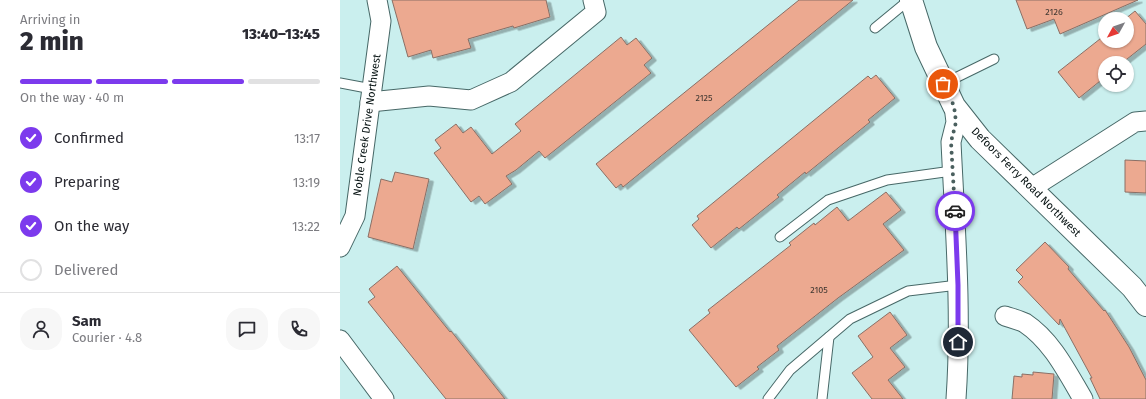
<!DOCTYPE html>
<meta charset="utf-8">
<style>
:root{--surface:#fff;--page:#f7f7f7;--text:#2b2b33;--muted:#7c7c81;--line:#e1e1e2;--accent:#7c3aed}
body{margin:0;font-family:"Fira Sans",sans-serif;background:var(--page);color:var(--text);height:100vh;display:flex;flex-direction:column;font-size:15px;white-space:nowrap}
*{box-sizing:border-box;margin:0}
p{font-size:13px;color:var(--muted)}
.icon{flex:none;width:22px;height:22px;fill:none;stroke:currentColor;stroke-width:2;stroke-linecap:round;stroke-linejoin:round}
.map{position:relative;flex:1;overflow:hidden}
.drawer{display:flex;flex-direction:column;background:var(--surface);width:340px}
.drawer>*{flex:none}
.needle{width:26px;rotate:230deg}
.fabs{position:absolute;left:758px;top:12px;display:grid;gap:8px}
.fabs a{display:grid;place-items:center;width:36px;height:36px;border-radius:50%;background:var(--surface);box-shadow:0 1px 3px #0004;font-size:20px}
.pin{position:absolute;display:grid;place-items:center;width:34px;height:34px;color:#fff;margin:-17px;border:2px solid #fff;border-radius:50%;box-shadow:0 1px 4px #0007}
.courier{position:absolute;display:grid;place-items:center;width:40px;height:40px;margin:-20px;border:3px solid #7c3aed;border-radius:50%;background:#fff;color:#222;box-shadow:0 1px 5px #0007}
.overview em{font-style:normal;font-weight:800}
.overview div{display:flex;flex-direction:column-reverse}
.overview{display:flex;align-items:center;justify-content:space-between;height:68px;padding:0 20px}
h1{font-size:26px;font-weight:800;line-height:30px}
.bar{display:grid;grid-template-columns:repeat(4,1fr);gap:6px 4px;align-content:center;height:48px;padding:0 20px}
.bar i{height:5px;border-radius:3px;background:var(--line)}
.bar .on{background:var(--accent)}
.bar p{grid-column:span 4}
.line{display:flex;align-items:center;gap:10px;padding:0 20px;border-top:1px solid var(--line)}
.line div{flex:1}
.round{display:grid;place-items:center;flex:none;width:42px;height:42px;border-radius:16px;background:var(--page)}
ol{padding:0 20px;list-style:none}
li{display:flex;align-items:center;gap:12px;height:44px}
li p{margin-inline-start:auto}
li .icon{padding:4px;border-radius:50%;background:var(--accent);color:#fff;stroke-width:4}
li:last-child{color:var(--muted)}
li i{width:22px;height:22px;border:2px solid var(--line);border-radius:50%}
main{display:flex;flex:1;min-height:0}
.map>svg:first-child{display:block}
.building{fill:#eca990;stroke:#8a6f65;filter:url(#shadow)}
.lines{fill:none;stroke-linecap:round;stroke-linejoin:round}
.service-casing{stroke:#476867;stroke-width:11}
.minor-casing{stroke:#476867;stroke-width:21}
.tertiary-casing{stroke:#476867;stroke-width:24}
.service{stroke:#fff;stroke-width:9}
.minor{stroke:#fff;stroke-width:19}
.tertiary{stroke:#fff;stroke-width:22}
.done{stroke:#4a5f5e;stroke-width:4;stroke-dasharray:0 7.2}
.route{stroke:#7c3aed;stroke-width:5}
.labels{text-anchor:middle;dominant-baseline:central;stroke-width:3;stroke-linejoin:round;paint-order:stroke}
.number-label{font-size:9px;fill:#3f3731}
.street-label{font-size:11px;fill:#051111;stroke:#fff}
</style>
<main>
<section class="drawer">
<div class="overview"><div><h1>2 min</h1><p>Arriving in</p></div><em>13:40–13:45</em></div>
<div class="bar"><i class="on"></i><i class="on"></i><i class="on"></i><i></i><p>On the way · 40 m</p></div>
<ol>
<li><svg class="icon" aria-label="check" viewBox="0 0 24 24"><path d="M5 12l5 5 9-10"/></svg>Confirmed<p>13:17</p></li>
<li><svg class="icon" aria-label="check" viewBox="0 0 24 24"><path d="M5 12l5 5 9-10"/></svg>Preparing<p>13:19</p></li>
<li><svg class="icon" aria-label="check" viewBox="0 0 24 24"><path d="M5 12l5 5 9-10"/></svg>On the way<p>13:22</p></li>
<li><i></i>Delivered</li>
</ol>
<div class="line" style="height:72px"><a class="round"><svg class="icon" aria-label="person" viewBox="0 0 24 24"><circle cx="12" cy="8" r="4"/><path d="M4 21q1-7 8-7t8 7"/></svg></a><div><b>Sam</b><p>Courier · 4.8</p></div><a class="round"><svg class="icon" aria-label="chat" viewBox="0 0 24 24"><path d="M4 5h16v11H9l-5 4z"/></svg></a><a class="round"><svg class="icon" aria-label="phone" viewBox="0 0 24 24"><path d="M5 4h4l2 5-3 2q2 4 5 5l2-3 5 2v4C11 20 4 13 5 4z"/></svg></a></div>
</section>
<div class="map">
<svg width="806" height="399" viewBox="0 0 806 399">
<defs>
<filter id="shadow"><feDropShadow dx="4.5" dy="2.5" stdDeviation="0" flood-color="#0004"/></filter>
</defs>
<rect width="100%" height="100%" fill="#caefee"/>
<g class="building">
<path d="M52,0h154l4,17 -36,11 -1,-2 -45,13 3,9 -38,10 -2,-8 -23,7z"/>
<path d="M459,0h54l-230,187 -2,-3 -5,4 -20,-24z"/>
<path d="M676,0h122l-78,34 -6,-15 -27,10z"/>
<path d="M795,11l11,13v20l-24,19h-17v14l-26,21 -21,-26 47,-37v6h22v-22h-2z"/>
<path d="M281,37l6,8 9,-7 16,20 -8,7 7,8 -106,85 -6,-7 -23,19 -10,6 6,8 -27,20 -6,-8 -8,6 -37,-49 7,-5 -6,-8 21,-16 7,9 8,-6 21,27 29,-23 -6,-7z"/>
<path d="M536,75l19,23 -27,22 2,2 -64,52 -1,-2 -28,23 2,2 -40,32 -2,-2 -26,21 -19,-23 7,-6 -2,-3 171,-140 3,3z"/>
<path d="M785,160l21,1v32l-21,-1z"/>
<path d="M55,172l34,7 -16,70 -45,-12 13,-58 11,3z"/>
<path d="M546,192l15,18 -18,14 21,26 -66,48 -61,48 2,4 -22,17 2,2 -23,18 -47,-57 21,-17 -2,-3 83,-65 -2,-2 25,-20 1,2 22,-18 11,14z"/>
<path d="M705,242l24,25 -1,2 36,42 1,-1 24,37 17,33v19h-46l-10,-21h2l-32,-59 -1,6 -41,-43 5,-5 -7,-7z"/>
<path d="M57,266l53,66 1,-1 54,68h-59l-78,-97 7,-5 -6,-8z"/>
<path d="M550,312l17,23 -17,13 15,19 -17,13 15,19h-31l-20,-26 21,-16 -15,-21z"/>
<path d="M693,372l21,2 -2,25h-40l2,-23 8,1v-3l11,1z"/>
</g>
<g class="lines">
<defs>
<g id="service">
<path d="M535,28l34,-28"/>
<path d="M0,83l32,6"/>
<path d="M603,84l51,-25"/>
<path d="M440,237l48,-37 59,-20 65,-9"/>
<path d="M428,399l22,-29 60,-51 58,-28 50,-6"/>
<path d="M482,399l7,-62"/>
</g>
<g id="minor">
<path d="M30,102l59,-6 42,4 40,-18 85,-70 -3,-12"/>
<path d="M614,106l2,16 -5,20c4,85 11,171 5,257"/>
<path d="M690,189l105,-67 11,-1"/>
<path d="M0,247l15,-31 26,-195 -4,-21"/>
<path d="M665,316c6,2 14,4 20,7 27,18 42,49 58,76"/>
<path d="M0,340l44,59"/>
</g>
<path id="tertiary" d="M571,0l15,47 28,59 26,33 152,148 14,18"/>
</defs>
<use href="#service" class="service-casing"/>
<use href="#minor" class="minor-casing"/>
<use href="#tertiary" class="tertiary-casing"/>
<use href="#service" class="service"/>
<use href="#minor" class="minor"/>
<use href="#tertiary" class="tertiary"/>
</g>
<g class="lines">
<path class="done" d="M603,84l11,22 2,16 -5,20 4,69"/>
<path class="route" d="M615,211l3,74v57"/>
</g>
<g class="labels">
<g class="number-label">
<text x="714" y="12">2126</text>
<text x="364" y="98">2125</text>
<text x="479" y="290">2105</text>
</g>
<g class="street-label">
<text transform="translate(27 125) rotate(-82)">Noble Creek Drive Northwest</text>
<text transform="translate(686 182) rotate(45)">Defoors Ferry Road Northwest</text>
</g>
</g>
</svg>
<div class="fabs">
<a><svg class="needle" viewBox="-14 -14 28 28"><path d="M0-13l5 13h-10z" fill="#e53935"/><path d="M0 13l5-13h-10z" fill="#7c7c81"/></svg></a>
<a><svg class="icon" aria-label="locate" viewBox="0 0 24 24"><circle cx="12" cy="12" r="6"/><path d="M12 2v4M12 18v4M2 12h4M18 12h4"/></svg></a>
</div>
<div class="pin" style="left:603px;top:84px;background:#ea580c"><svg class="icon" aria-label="bag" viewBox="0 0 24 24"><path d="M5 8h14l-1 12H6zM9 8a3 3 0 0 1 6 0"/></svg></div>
<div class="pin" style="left:618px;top:342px;background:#1f2937"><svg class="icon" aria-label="home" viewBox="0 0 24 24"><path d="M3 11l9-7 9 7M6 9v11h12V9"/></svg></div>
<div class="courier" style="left:615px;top:211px"><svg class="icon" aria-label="car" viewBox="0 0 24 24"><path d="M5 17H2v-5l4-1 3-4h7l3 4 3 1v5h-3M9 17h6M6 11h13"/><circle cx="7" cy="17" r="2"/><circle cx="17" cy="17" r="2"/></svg></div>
</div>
</main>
